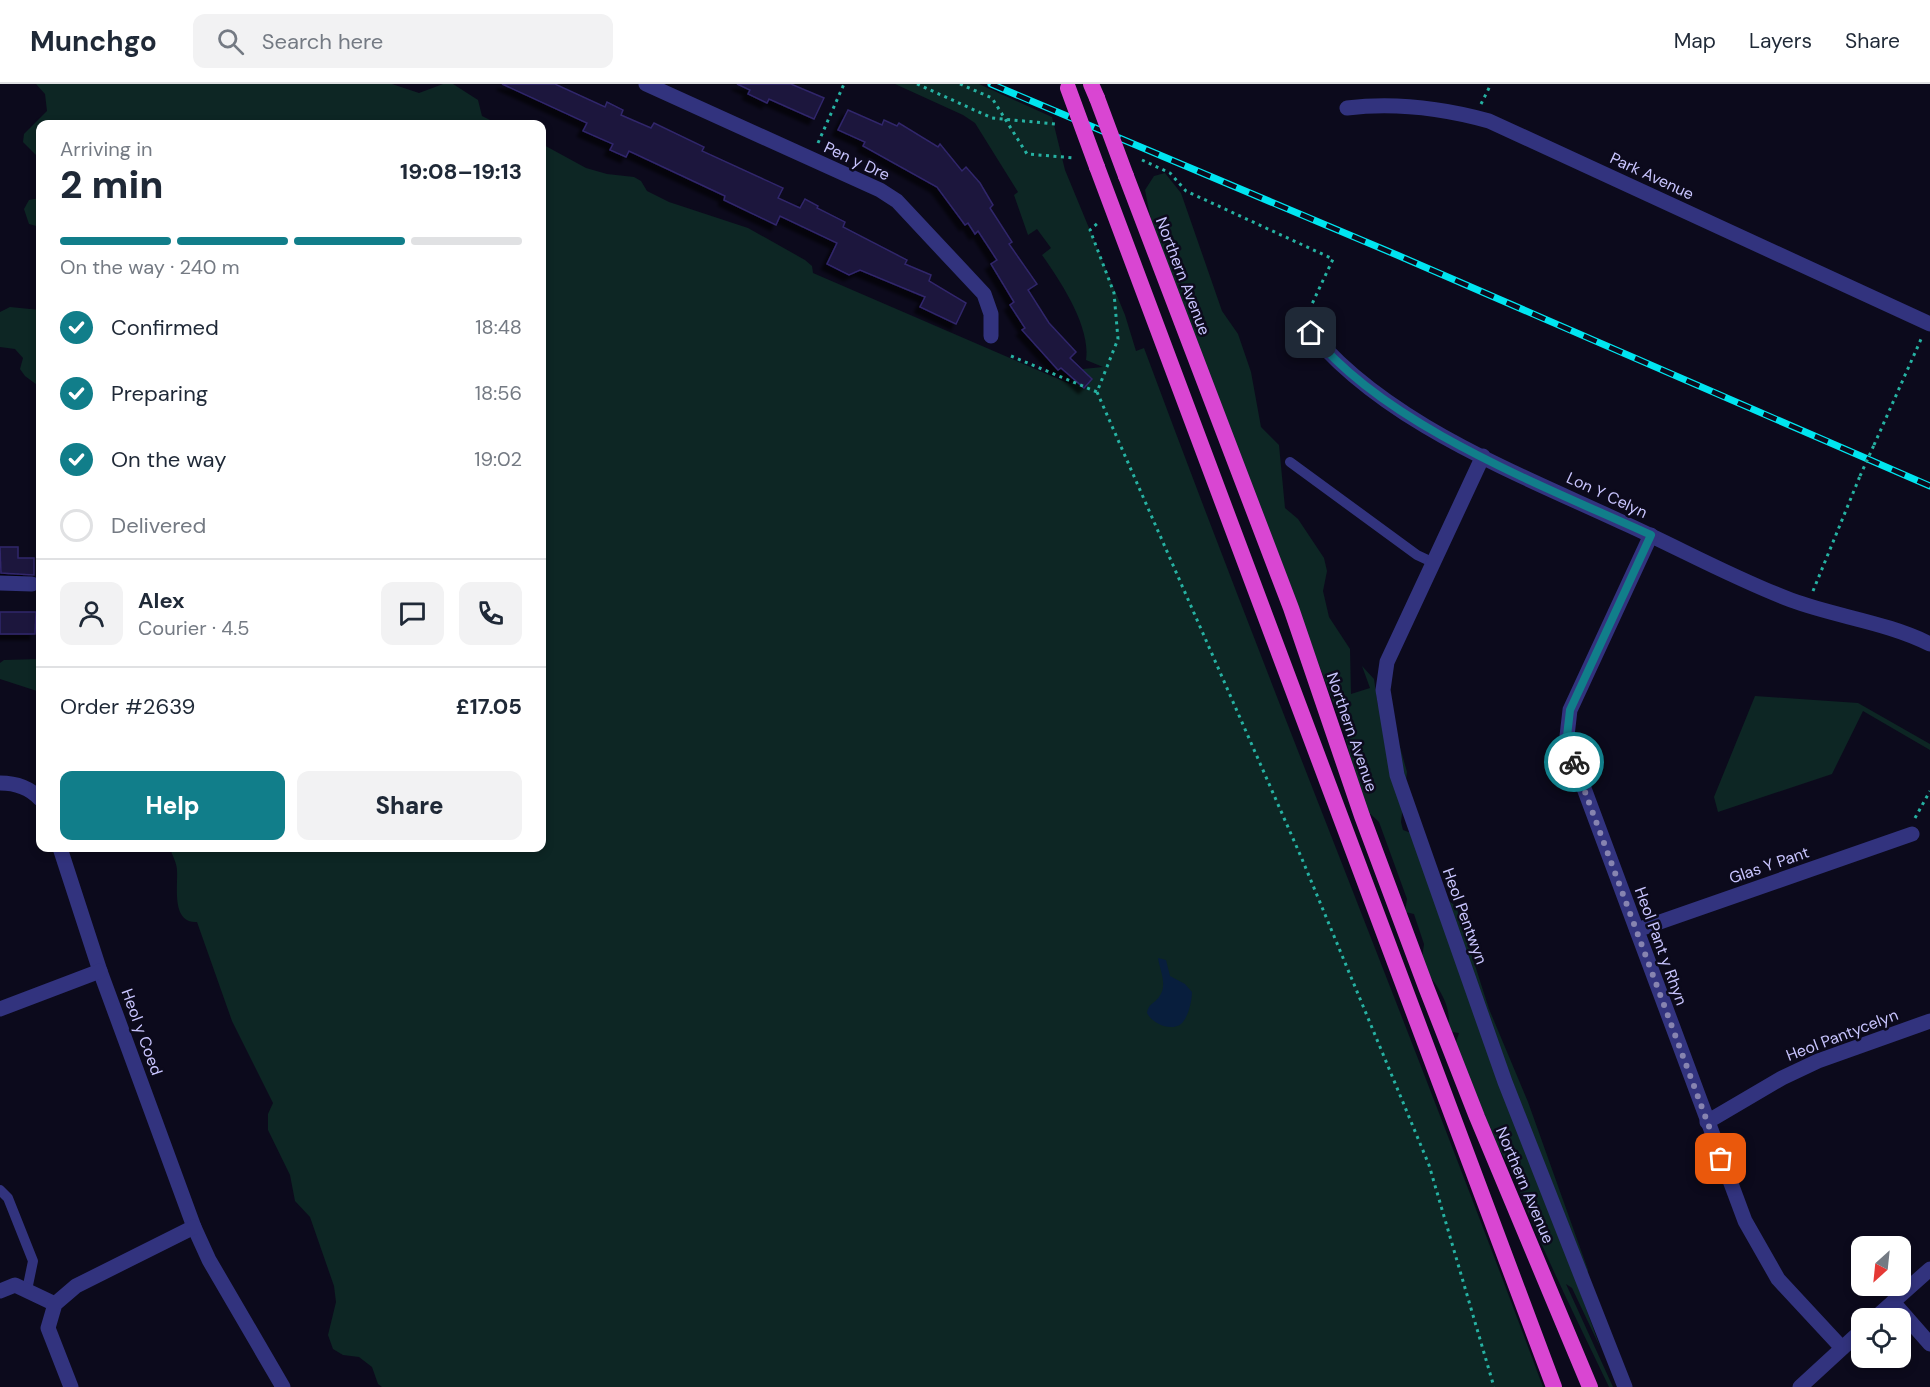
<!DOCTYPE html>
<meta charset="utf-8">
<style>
:root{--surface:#fff;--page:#f2f2f3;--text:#1f2937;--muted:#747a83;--line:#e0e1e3;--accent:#117e8a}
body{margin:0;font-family:"DM Sans",sans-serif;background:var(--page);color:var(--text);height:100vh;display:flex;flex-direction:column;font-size:22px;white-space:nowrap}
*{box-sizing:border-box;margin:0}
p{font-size:20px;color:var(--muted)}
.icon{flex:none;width:33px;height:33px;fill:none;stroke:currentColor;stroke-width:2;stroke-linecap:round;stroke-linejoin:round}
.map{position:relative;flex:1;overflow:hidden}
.panel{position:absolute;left:36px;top:36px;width:510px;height:732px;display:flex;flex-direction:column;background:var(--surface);border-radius:12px;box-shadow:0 3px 9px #0003}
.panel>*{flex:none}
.needle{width:39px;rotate:207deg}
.tools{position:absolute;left:1851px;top:1152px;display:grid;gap:12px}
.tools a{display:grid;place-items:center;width:60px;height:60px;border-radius:12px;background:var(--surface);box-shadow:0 3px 9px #0003;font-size:30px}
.pin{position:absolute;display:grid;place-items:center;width:51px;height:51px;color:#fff;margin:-26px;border-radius:12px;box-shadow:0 3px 9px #0006}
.courier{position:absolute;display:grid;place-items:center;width:60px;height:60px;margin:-30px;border:4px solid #117e8a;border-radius:50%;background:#fff;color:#222;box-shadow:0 2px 8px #0007}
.head em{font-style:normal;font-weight:800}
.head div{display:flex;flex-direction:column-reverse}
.head{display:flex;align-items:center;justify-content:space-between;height:102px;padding:0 24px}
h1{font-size:39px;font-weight:800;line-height:45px}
.bar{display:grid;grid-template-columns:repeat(4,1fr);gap:9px 6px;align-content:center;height:72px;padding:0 24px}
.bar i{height:8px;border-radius:4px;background:var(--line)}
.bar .selected{background:var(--accent)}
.bar p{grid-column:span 4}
.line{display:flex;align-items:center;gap:15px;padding:0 24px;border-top:2px solid var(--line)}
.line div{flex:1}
.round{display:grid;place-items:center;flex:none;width:63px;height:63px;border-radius:12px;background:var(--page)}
ol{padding:0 24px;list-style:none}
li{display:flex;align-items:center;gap:18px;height:66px}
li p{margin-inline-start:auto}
li .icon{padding:6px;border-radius:50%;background:var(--accent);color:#fff;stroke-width:4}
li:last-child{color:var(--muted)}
li i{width:33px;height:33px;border:3px solid var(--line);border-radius:50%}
.cta{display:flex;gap:12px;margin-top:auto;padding:12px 24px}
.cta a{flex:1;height:69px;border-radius:12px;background:var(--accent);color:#fff;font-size:24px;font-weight:800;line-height:69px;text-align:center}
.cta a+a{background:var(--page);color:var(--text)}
header{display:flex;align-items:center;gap:36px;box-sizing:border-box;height:84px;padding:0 30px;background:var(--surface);border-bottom:2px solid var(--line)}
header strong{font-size:28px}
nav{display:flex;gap:33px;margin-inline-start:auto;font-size:21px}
.search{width:420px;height:54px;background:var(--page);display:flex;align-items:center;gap:15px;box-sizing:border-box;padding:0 21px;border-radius:12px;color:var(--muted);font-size:22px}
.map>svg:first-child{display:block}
.green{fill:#0d2624}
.water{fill:#081e3d}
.building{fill:#1b153e;stroke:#30266b;stroke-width:1.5;filter:url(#shadow)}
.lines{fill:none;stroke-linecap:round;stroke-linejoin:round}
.path{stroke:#26b2a3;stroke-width:3;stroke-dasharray:3 4.5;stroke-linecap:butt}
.service{stroke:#32337e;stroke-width:10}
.minor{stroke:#32337e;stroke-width:15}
.tertiary{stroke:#32337e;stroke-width:15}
.trunk{stroke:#d946d2;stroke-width:16}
.rail-casing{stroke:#00e5f0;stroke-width:7}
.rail{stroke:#0c0a1c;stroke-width:4.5;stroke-dasharray:14;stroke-linecap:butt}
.path-bridge{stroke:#26b2a3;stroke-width:3;stroke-dasharray:3 4.5;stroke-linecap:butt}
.trunk-bridge{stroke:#d946d2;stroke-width:16}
.done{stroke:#8784b0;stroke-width:6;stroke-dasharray:0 10.8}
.route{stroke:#117e8a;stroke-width:8}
.labels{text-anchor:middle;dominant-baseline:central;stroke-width:5;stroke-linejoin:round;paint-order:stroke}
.street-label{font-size:16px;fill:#c9c5ff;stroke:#0c0a1c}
</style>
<header>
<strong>Munchgo</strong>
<div class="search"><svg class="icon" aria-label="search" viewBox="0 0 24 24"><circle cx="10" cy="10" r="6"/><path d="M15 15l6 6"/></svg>Search here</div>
<nav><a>Map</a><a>Layers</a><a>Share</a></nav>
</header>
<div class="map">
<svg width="1930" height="1303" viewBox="0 0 1930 1303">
<defs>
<filter id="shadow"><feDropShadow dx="-5.5" dy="5.5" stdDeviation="1.5" flood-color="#0009"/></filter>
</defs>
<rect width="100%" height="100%" fill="#0c0a1c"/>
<g class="green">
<path d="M36,0h356l27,9 24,-9h10l25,16 4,16 16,8h-458v35l-17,-17 1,-8 23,-23 -2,-17z"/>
<path d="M895,0h84l73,33 13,53 60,145 11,36 8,-3c129,348 270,691 399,1039h-1161l-4,-3 -6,-17 -13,-10 -16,-2 -10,-6 -5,-14 8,-33 -2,-16 -24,-69 -15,-16 -5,-26 -22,-45v-16l5,-11 -41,-82 -35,-99c-26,2 -19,-36 -20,-51 0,-8 -5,-16 -7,-23h372v-704l44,24 21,6 27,3 7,4 6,10 22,11 79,26 57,32 7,6 1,7 257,111 13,-15 20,-2 -17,-7c5,-33 -25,-78 -44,-105l9,-7 -14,-19 -9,6 -14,-40 4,-3 -43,-69 -12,-8z"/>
<path d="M1165,89l16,20 41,118 16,23 13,38 10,55 18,18 6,63 13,11 26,39 3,13 -4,20 6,26 21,32 1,45 19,-6 -8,-22 12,13 4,27 22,41 7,25 -6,50 2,8 11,4c3,27 18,57 42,72l33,103 39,93 60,168 -1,6 -9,10 22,61 -28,-59 -6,-4 47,103h-4c-33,-69 -68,-138 -94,-208 -7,-18 -20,-35 -29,-53 -13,-25 -21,-54 -31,-81l4,-12 -7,-1 -4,-6c5,-21 -14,-46 -27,-60l3,-22 -10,-30 -9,-2 2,-13 -28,-77 -17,-16 -18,-75 -193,-510 -6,-31 9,-14z"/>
<path d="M40,114v29l-11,-3 -5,-15 5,-9z"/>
<path d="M10,223l30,3v77l-15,-11 -5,-7 3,-11 -8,-9 -15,-2v-35z"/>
<path d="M40,575v33l-40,-13v-16l4,-3z"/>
<path d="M1755,612l103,7 72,41v6l-67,-39 -31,63 -114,38 -4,-15z"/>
</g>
<path class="water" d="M1158,874l8,2 4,16 15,8 7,8c0,9 -4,26 -11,32 -11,8 -29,-1 -34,-11 1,-9 7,-9 12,-16 9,-12 1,-26 -1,-39z"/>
<g class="building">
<path d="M502,0h53l50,23 2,-5 16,8 -2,5 30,13 3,-5 50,24 -2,4 81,37 -5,10 22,10 5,-9 13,7 -1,2 28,14 -2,5 64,33 -2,4 26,11 -2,6 37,22 -10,21 -36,-17 5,-10 -65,-27 -11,5 -22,-11 10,-21 -57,-27 -4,9 -52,-25 1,-4 -96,-45 -3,6 -16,-7 3,-6 -30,-13 4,-8z"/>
<path d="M737,0h54l33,14 -10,21 -45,-20 -2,4 -19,-9 2,-4z"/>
<path d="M848,26l34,15 2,-5 13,6 2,-3 39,24 2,-3 22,27 4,-4 14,16 13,22 -3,3 22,34 -3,2 28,40 -9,6 21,33 27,29 -6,6 22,21 -8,9 -23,-20 -3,2 -36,-40 3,-2 -15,-23 4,-3 -23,-38 6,-4 -19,-29 -3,3 -7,-11 -3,2 -28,-38 -74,-41 2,-4 -27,-12z"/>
<path d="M0,463h18v11h16v17l-33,-2z"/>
<path d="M0,528h36l-1,22h-35z"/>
</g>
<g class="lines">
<g class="path">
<path d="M917,0l75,34 63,6"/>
<path d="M960,0l32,14 35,56 48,4"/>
<path d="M1481,20l10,-20"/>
<path d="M818,59l26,-59"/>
<path d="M1142,76l28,13 16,18 147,68 -21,45"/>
<path d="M1011,272l86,36 21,-53 -4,-46 -24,-63 9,-8"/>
<path d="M1097,308l205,467 127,306 65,222"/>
<path d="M1874,361l48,-108"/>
<path d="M1813,507l47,-115"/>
<path d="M1915,734l15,-27"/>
</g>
<g class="service">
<path d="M1290,378l127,93 15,7"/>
<path d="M0,1106l8,8 25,63 -6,29"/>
</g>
<g class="minor">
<path d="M646,0l234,106 17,11 87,93 7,20v22"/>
<path d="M1347,24c49,-6 95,0 142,13l441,203"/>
<path d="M1302,237c73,99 215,152 324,203 55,25 109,55 165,76 46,17 95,22 139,44"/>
<path d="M1483,372l-96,206 -4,28 14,85 108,307 120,305"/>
<path d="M1651,451l-81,175 -3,26 2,12 176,473 33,58 64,69"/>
<path d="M0,499l32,1"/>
<path d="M0,699c16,0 29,4 40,16"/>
<path d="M60,764l40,123 94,256 15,33 74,127"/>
<path d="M1637,846l275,-96"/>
<path d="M0,925l100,-38"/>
<path d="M1707,1038l75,-44 36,-17 112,-40"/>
<path d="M0,1207l15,-6 40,19"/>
<path d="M1893,1218l37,42"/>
<path d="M71,1303l-23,-59 7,-24 21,-18 118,-59"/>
</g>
<g class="tertiary">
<path d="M1875,1234l55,-49"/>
<path d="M1800,1303l62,-57"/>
</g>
<g class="trunk">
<path d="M1091,0l6,14"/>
<path d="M1097,83l457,1220"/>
<path d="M1126,92l165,432 71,208 64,171 51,130 113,270"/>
</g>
<defs>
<path id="rail" d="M991,0l406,171 533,231"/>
</defs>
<use href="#rail" class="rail-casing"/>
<use href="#rail" class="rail"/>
<path class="path-bridge" d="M1860,392l14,-31"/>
<g class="trunk-bridge">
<path d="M1068,4l29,79"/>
<path d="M1097,14l29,78"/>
</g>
</g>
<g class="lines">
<path class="done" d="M1574,678l147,397"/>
<path class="route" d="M1311,249c74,93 233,153 340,202l-81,175 -3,26 7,26"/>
</g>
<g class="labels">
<g class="street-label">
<text transform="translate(857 77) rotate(25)">Pen y Dre</text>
<text transform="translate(1652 92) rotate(25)">Park Avenue</text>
<text transform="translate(1183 192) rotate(69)">Northern Avenue</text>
<text transform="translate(1607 411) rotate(25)">Lon Y Celyn</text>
<text transform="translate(1352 648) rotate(71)">Northern Avenue</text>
<text transform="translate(1769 781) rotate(-19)">Glas Y Pant</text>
<text transform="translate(1465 832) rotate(70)">Heol Pentwyn</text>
<text transform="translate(1661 862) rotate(70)">Heol Pant y Rhyn</text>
<text transform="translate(142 948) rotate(70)">Heol y Coed</text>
<text transform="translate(1842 951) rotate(-21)">Heol Pantycelyn</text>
<text transform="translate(1525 1101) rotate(67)">Northern Avenue</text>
</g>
</g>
</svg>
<div class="tools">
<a><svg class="needle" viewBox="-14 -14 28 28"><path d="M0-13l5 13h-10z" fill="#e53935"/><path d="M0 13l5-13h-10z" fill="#747a83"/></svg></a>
<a><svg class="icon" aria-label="locate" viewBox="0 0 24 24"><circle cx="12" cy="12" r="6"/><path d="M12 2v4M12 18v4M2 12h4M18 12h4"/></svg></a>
</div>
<div class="pin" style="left:1721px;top:1075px;background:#ea580c"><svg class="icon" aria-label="bag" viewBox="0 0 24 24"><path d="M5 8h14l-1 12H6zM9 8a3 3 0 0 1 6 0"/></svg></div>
<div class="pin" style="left:1311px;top:249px;background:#1f2937"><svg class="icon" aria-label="home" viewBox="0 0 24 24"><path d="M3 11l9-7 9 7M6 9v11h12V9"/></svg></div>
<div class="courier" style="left:1574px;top:678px"><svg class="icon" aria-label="bike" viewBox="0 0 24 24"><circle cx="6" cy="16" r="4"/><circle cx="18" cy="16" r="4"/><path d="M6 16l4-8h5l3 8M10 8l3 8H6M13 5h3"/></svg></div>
<section class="panel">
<div class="head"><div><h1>2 min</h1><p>Arriving in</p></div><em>19:08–19:13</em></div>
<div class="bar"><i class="selected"></i><i class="selected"></i><i class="selected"></i><i></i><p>On the way · 240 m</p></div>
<ol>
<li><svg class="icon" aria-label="check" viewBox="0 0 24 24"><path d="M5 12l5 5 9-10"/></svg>Confirmed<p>18:48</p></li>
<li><svg class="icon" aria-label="check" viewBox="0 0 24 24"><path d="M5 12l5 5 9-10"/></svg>Preparing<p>18:56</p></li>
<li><svg class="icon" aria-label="check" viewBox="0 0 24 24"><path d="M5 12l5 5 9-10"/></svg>On the way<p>19:02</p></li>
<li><i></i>Delivered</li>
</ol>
<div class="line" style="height:108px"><a class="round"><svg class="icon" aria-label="person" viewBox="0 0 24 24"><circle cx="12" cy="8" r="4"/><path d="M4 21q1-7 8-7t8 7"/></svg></a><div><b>Alex</b><p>Courier · 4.5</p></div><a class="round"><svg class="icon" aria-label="chat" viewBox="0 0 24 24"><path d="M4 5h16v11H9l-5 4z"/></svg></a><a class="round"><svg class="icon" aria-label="phone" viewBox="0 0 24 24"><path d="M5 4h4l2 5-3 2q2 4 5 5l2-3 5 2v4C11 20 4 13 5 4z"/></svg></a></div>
<div class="line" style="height:78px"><div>Order #2639</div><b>£17.05</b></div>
<div class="cta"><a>Help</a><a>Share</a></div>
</section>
</div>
